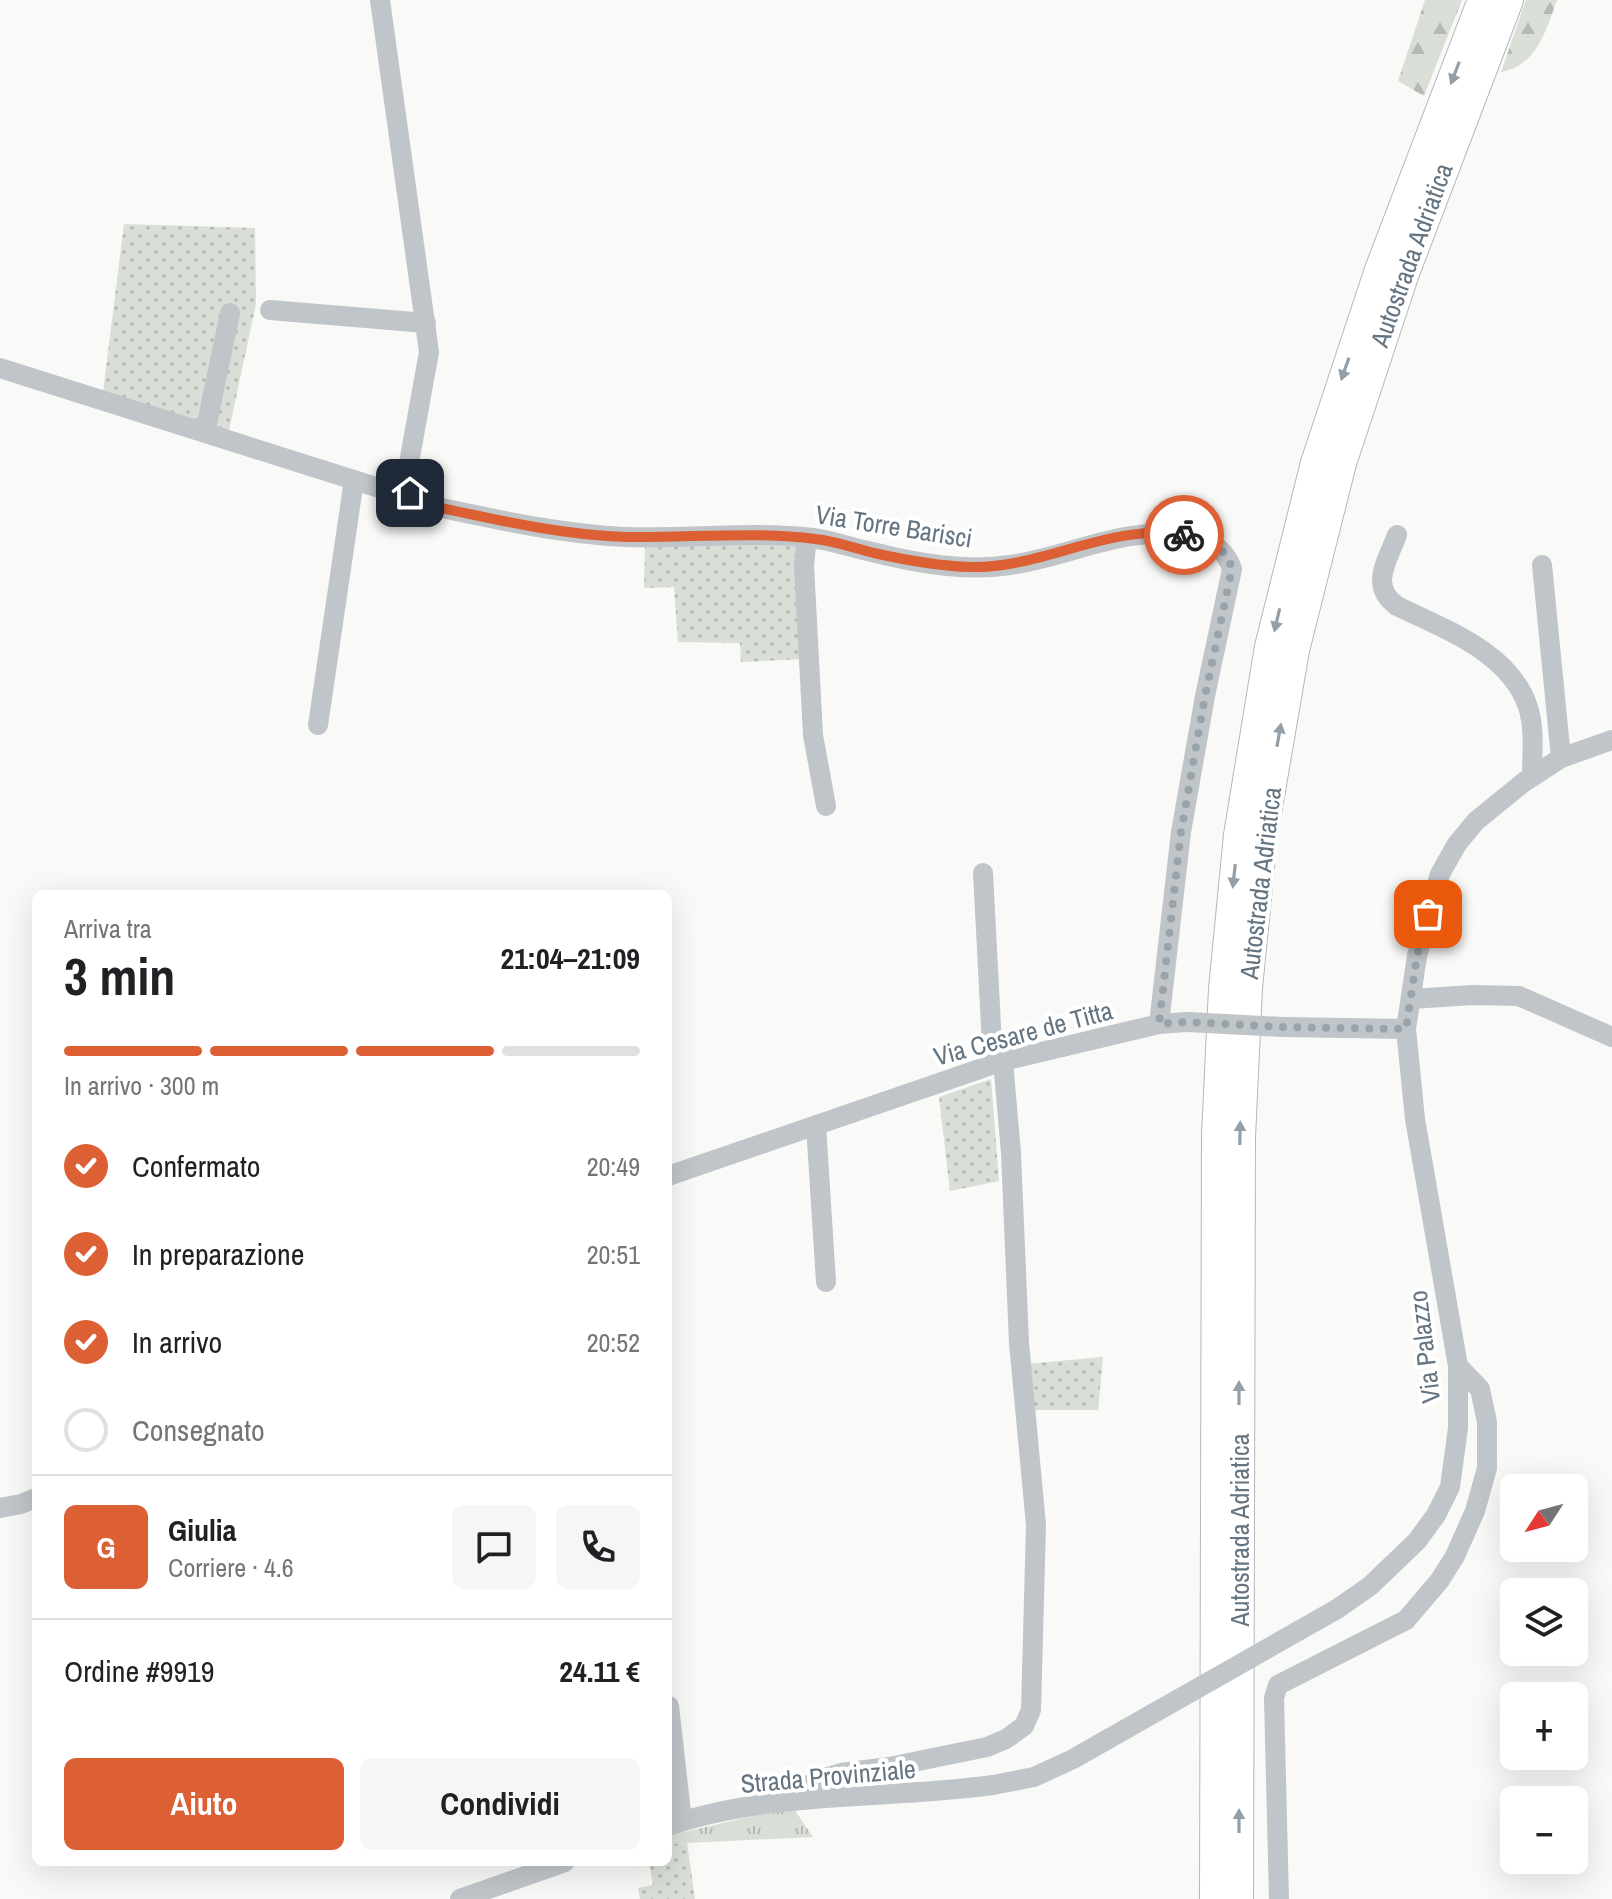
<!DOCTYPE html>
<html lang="it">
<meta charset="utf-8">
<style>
:root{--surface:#fff;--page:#f6f6f6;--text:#202124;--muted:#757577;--line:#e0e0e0;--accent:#dc6034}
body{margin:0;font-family:"Archivo Narrow",sans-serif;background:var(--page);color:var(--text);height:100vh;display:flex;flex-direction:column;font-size:30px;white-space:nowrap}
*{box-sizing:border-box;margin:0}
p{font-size:26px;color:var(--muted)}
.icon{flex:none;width:44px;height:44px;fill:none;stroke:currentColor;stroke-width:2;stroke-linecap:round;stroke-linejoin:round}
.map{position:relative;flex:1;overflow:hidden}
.panel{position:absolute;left:32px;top:890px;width:640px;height:976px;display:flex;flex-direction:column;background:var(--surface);border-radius:12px;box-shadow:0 8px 32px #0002}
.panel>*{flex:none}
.needle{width:52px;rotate:234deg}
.buttons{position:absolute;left:1500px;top:1474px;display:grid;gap:16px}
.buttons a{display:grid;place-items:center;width:88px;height:88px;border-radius:12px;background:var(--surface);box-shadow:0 8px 32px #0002;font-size:40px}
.pin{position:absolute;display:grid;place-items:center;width:68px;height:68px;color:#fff;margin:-34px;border-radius:16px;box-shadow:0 4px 12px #0006}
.courier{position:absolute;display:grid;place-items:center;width:80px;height:80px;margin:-40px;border:6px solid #dc6034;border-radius:50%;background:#fff;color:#222;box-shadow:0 2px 10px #0007}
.overview em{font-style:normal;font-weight:800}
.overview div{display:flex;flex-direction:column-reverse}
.overview{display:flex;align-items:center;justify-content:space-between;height:136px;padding:0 32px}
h1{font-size:52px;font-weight:800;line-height:60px}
.bar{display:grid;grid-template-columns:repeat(4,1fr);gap:12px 8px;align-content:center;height:96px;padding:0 32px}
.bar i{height:10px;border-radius:6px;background:var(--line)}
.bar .on{background:var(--accent)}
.bar p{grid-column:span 4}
.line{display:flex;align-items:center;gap:20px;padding:0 32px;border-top:2px solid var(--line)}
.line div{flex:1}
.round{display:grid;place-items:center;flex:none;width:84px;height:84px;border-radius:12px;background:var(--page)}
ol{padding:0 32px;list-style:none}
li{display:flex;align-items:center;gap:24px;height:88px}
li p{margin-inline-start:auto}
li .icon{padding:8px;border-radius:50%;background:var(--accent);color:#fff;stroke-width:4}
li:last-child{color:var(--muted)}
li i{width:44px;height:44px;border:4px solid var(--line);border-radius:50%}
.primary-button{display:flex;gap:16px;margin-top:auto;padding:16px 32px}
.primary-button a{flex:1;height:92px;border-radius:12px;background:var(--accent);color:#fff;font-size:32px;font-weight:800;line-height:92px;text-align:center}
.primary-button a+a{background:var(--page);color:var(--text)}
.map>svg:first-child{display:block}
.grass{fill:url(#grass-tufts)}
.forest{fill:url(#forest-firs)}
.park{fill:url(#park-dots)}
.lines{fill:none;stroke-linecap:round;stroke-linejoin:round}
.highway-casing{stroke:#b4b8bc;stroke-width:32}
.minor{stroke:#c0c5c9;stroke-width:20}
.highway{stroke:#fff;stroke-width:30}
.minor-bridge{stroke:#c0c5c9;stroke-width:20}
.oneway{fill:#939ea7}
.done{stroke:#99a3aa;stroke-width:8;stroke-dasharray:0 14.4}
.route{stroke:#dc6034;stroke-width:10}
.labels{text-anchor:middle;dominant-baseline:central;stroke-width:8;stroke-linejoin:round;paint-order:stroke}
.street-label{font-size:26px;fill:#657481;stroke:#fff}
</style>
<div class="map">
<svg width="1612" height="1899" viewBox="0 0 1612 1899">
<defs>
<pattern id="grass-tufts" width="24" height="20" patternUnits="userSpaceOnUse" patternTransform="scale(2)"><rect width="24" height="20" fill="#d9ded6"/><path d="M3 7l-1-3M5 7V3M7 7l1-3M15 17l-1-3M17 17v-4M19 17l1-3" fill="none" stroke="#b4b9b3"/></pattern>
<pattern id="forest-firs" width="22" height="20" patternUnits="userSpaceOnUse" patternTransform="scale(2)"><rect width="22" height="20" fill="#d9ded6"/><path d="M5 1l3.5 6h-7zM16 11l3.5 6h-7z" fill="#b4b9b3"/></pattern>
<pattern id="park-dots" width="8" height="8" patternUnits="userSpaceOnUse" patternTransform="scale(2)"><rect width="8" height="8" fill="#d9ded6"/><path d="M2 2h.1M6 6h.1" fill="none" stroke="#b4b9b3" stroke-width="1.8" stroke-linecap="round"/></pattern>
</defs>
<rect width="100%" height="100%" fill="#f9f9f7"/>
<path class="grass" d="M794,1809l19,28 -145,7v-8l109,-26z"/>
<g class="forest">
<path d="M1425,0h37l-38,96 -26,-15z"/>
<path d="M1526,0h31c-11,30 -20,66 -56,72z"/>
</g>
<g class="park">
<path d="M124,224l131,4 1,76 -28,131 -125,-43z"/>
<path d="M815,543l-10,116 -64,3 -1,-19 -62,-1 -4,-55 -30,1 1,-44z"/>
<path d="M991,1079l8,102 -49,10 -11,-94z"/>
<path d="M1103,1357l-5,53h-66l-6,-46z"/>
<path d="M687,1843l8,56h-55l-2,-11 15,-3 -4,-23h19v-18z"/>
</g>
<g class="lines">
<defs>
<g id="highway">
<path d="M1215,1899l2,-764 7,-146 15,-154 31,-188 46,-184 64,-193 103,-270"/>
<path d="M1238,1899l2,-762 7,-149 15,-151 32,-187 47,-187 63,-190 104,-273"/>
</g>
</defs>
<use href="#highway" class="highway-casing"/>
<g class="minor">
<path d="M380,0l49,352 -22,122 3,19"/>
<path d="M270,310l156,13"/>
<path d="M0,368l395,125h15"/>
<path d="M205,433l25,-120"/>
<path d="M410,493l13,11c66,14 135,30 203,33 62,2 125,-6 187,1 20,3 40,10 59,14 44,11 92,20 138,13 63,-9 118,-42 183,-28 19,4 33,13 39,32l-27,127 -24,136 -22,192"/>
<path d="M1397,535c-10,27 -28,51 0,71 47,23 113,46 131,101 7,22 4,46 4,69"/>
<path d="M807,538l-3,27 9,170 13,71"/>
<path d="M1542,565l19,193"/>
<path d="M318,725l36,-245"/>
<path d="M983,873l10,191"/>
<path d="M1411,999l62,-4 46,1 93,41"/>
<path d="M1283,1027l123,2"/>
<path d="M816,1125l10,157"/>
<path d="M668,1176l335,-115 156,-37 28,-2"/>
<path d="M0,1508l21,-4 15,-6"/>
<path d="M1337,1609l33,-23 47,-45 19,-26 14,-28 8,-59v-62l-43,-247 -9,-90 11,-73 23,-82 17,-30 19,-23 48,-39 37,-24 51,-18"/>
<path d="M669,1706l13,115"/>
<path d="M795,1800l19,-19 27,-8 48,-6 98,-20 19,-8 18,-13 7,-16 5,-185 -17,-182 -8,-190 -8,-92"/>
<path d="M668,1826c104,-36 217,-26 325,-41"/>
<path d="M460,1899l105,-37"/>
<path d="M1279,1899l-5,-201 4,-13 128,-65 34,-40 15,-24 20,-45 12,-43v-46l-7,-33 -22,-23"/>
</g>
<use href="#highway" class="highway"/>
<g class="minor-bridge">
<path d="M1187,1022l96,5"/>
<path d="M993,1785l41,-8 39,-18 264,-150"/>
</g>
</g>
<defs><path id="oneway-solid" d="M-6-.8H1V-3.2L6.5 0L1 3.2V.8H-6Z" transform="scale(2)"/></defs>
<g class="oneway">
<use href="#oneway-solid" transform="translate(1455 73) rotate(111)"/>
<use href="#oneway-solid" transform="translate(1345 369) rotate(109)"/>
<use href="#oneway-solid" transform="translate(1277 620) rotate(103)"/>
<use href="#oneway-solid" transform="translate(1279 735) rotate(-80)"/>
<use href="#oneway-solid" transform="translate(1234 876) rotate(96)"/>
<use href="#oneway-solid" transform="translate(1240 1133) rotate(-89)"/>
<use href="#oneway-solid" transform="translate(1239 1393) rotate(-90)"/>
<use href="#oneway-solid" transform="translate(1239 1821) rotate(-90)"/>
</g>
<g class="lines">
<path class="done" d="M1184,535c24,5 41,10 48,34l-27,127 -24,136 -22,192 28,-2 96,5 123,2 11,-73 11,-42"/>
<path class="route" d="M410,493l13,11c66,14 135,31 204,33 62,1 126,-6 188,2 20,2 39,9 59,14 31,7 63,13 96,14 73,2 141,-45 214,-32"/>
</g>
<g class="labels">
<g class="street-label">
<text transform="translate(1411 255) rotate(-70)">Autostrada Adriatica</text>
<text transform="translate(894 526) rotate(9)">Via Torre Barisci</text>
<text transform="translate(1260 883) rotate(-83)">Autostrada Adriatica</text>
<text transform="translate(1023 1033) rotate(-15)">Via Cesare de Titta</text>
<text transform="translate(1424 1347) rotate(-97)">Via Palazzo</text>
<text transform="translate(1239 1530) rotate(-90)">Autostrada Adriatica</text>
<text transform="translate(828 1776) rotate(-5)">Strada Provinziale</text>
</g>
</g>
</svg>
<div class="buttons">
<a><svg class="needle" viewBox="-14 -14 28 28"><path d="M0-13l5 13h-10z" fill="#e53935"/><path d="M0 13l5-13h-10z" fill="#757577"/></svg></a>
<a><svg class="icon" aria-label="layers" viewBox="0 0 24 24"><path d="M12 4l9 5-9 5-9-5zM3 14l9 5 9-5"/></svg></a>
<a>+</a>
<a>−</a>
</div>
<div class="pin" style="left:1428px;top:914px;background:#ea580c"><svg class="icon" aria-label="bag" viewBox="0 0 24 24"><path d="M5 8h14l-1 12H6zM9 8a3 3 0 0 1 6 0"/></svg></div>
<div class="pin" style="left:410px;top:493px;background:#1f2937"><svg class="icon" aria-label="home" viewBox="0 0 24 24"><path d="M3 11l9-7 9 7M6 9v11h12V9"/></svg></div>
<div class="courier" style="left:1184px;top:535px"><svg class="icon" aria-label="bike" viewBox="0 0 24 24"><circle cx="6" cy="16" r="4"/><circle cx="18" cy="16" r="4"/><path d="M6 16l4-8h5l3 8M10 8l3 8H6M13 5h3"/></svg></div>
<section class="panel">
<div class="overview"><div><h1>3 min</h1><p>Arriva tra</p></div><em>21:04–21:09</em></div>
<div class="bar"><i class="on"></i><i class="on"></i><i class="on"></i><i></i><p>In arrivo · 300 m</p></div>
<ol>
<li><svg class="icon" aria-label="check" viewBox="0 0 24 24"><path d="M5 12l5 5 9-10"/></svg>Confermato<p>20:49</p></li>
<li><svg class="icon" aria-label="check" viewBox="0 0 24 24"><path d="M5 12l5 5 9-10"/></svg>In preparazione<p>20:51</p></li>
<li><svg class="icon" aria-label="check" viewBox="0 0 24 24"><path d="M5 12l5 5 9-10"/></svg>In arrivo<p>20:52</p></li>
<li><i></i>Consegnato</li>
</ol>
<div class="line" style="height:144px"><b class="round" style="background:var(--accent);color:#fff">G</b><div><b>Giulia</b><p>Corriere · 4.6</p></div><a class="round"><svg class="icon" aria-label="chat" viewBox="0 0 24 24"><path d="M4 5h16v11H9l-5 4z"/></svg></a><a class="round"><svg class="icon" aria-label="phone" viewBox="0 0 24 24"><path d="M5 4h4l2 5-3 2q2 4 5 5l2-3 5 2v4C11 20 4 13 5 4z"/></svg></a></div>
<div class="line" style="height:104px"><div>Ordine #9919</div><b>24.11 €</b></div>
<div class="primary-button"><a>Aiuto</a><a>Condividi</a></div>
</section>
</div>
